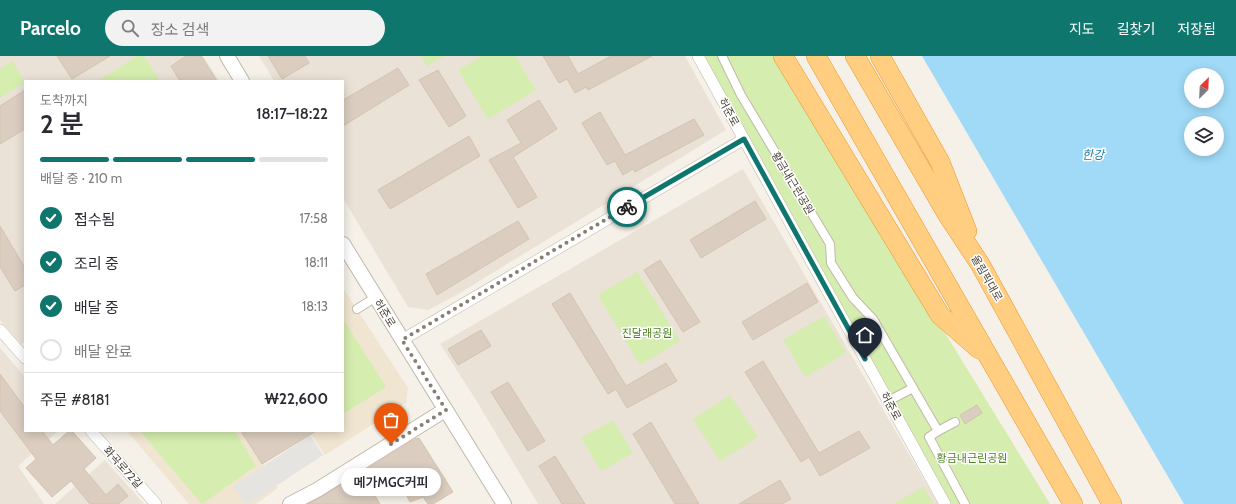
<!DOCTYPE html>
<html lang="ko">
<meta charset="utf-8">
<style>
:root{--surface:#fff;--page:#f2f2f3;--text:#2b2b33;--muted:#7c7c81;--line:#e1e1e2;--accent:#0f766e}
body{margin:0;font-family:Cabin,"Noto Sans KR",sans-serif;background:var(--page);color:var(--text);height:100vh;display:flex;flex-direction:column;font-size:15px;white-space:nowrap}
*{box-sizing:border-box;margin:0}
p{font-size:13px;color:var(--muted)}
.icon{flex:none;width:22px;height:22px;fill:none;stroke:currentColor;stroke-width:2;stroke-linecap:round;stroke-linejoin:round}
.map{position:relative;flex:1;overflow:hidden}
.sheet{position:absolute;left:24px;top:24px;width:320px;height:352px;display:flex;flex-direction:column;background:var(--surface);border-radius:0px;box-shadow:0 2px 10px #0003}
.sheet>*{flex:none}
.needle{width:26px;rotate:24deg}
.buttons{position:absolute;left:1184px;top:12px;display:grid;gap:8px}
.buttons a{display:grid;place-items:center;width:40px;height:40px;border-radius:50%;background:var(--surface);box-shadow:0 2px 10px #0003;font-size:20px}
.pin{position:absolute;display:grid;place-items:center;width:34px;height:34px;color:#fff;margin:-41px -17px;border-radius:50% 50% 50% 0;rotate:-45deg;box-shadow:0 0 4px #0007}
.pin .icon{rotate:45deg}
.courier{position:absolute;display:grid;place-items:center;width:40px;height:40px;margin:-20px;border:3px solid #0f766e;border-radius:50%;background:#fff;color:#222;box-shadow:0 1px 5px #0007}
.bubble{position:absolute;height:28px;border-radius:14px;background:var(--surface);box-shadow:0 2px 10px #0003;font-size:13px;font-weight:600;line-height:28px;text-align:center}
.headline em{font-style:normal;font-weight:600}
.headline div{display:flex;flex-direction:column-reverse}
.headline{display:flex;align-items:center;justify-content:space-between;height:68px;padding:0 16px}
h1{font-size:26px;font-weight:600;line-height:30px}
.bar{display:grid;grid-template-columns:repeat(4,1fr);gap:6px 4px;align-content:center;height:48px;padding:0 16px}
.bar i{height:5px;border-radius:3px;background:var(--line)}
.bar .on{background:var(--accent)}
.bar p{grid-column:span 4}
.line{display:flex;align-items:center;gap:10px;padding:0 16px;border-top:1px solid var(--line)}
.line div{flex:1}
ol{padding:0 16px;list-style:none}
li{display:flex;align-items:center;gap:12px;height:44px}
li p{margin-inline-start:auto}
li .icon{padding:4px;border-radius:50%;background:var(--accent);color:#fff;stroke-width:4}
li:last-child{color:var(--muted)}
li i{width:22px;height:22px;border:2px solid var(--line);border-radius:50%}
header{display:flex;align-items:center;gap:24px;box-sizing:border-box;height:56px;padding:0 20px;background:var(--accent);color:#fff}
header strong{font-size:19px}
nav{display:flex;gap:22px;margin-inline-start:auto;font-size:14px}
.search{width:280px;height:36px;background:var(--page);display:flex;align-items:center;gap:10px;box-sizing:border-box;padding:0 14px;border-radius:22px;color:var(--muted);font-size:15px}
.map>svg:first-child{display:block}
.residential{fill:#eae2d6}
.education{fill:#f0e5d1}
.green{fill:#d5edae}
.parking{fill:#e6e4e0}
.water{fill:#a0daf7;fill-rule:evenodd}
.building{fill:#dbcec0;stroke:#d4c3af}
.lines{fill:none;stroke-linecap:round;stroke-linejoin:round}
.pedestrian-casing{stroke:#c2b8aa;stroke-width:10}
.minor-casing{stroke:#c2b8aa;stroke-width:12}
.tertiary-casing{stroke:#c2b8aa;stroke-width:16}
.trunk-casing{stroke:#eb972d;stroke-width:20}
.pedestrian{stroke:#fff;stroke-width:8}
.minor{stroke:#fff;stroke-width:11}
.tertiary{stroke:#fff;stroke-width:14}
.trunk{stroke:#ffce81;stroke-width:19}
.done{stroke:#867f74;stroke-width:4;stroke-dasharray:0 7.2}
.route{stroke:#0f766e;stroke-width:5}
.labels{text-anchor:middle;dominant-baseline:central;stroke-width:3;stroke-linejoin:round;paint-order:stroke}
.street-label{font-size:11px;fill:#4a4136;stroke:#fff}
.park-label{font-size:11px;fill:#4e8223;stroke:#fff}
.water-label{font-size:12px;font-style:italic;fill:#2278a6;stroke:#fff}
</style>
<header>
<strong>Parcelo</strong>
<div class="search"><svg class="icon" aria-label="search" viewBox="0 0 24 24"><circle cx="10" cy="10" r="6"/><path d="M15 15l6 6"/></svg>장소 검색</div>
<nav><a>지도</a><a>길찾기</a><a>저장됨</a></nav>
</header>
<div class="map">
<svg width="1236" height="448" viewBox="0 0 1236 448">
<rect width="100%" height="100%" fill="#f5f1e8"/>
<g class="residential">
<path d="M0,0h203l16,25h-194v261l-4,2 -21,-24z"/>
<path d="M259,0h426l41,74 -271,166 -27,14 -20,-3 -65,-109v-117h-69z"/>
<path d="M743,113l195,335h-400l-62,-104 -36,-56z"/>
<path d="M0,292l25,29v54h33l-40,35 26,38h-44z"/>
<path d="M105,404l39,44h-89z"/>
</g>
<g class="education">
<path d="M343,232l65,100 -2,15 -81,52 -16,-24h34z"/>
<path d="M127,375h114l37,57 -22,16h-67z"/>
</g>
<g class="green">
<path d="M137,0h7l16,25h-62z"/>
<path d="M421,0h23l-17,10z"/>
<path d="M482,0h33l21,34 -48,29 -30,-49z"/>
<path d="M703,0h72l275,448h-101z"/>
<path d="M12,5l13,21 -25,16v-29z"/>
<path d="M637,216l43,69 -40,24 -42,-70z"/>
<path d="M824,260l22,37 -41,24 -22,-37z"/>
<path d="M343,263l43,68 -43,27z"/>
<path d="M730,339l28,42 -38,24 -27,-42z"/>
<path d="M613,364l20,33 -32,18 -20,-33z"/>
<path d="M140,375h95l21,35 -54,38z"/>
<path d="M923,431l11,17h-40z"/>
</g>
<path class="parking" d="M310,379l13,20 -74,49h-4l-12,-18z"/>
<path class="water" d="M922,0h314v448h-52zM1191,19h26v26h-26zM1191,67h26v26h-26z"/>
<g class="building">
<path d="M57,0h53l-38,23z"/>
<path d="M186,0h15l16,25h-37l-9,-15z"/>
<path d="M268,0h37l4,7 -27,16z"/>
<path d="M543,0h25l10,18 33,-18h41l-64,34 -2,-3 -11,6 -8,-14 -8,4z"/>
<path d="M398,12l11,17 -66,41v-26z"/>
<path d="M438,14l28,46 -17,11 -30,-47z"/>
<path d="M25,34v39l-25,15v-38z"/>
<path d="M539,44l18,29 -44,28 24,40 -19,11 -29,-48 32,-17 -14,-23z"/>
<path d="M600,56l25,43 69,-36 10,16 -69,37 -2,-3 -10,6 -8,-14 -8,4 -25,-42z"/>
<path d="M469,80l11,20 -90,53 -12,-19z"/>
<path d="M755,145l11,18 -65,39 -11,-18z"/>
<path d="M518,165l11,18 -92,56 -11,-21z"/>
<path d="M0,170l25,42v17l-10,6 -15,-24z"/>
<path d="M660,204l40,62 -17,10 -39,-62z"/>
<path d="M807,227l11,19 -65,38 -11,-18z"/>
<path d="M570,237l56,93 40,-23 11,18 -50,27 -11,-19 -8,5 -56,-90z"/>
<path d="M481,274l10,16 -33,19 -10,-16z"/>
<path d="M763,305l56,92 40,-22 11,17 -50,28 -11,-19 -8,5 -56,-90z"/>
<path d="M0,318l25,34v23h17l11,14 16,-14h3l24,27 -12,11 22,26 12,-11 10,12 -10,8h-28l-19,-23 -19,16 -26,-29 10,-9 -36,-48z"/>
<path d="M508,326l37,59 -17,10 -37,-59z"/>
<path d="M977,349l5,8 -17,11 -5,-9z"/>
<path d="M651,366l48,82h-24l-42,-70z"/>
<path d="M241,375h75l-54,33z"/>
<path d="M419,382l34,54 -20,12h-5l-5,-7 -13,5 -10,-19 -8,3 -30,-14 53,-33z"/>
<path d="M555,400l30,48h-23l-23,-38z"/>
<path d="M361,416l19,32h-72l13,-7z"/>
<path d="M780,424l11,19 -9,5h-43z"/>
</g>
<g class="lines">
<defs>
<g id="pedestrian">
<path d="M722,0l19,39 89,149 1,19 22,35 20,21 65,112 -9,6 36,67"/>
<path d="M357,253l19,-12"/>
<path d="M888,345l25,-13"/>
<path d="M938,375l17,-9"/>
</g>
<g id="minor">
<path d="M698,0l247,448"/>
<path d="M0,274l25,28"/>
<path d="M402,284l342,-201"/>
<path d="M91,375l65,73"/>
</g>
<g id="tertiary">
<path d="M227,0l15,25"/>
<path d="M343,188l161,260"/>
<path d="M290,448l27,-14 128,-80"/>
</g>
<g id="trunk">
<path d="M783,0l157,259 39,34"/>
<path d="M816,0l257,448"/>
<path d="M855,0l92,158 33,50 132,240"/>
<path d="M880,0l60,106 27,69"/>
</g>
</defs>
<use href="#pedestrian" class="pedestrian-casing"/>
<use href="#minor" class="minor-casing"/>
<use href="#tertiary" class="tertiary-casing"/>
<use href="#trunk" class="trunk-casing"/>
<use href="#pedestrian" class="pedestrian"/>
<use href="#minor" class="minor"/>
<use href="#tertiary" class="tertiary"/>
<use href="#trunk" class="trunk"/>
</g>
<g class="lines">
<path class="done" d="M391,388l55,-34 -44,-70 225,-133"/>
<path class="route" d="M627,151l117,-68 121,220"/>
</g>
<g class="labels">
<g class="street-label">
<text transform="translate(729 56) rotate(61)">허준로</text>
<text transform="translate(793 127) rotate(59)">황금내근린공원</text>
<text transform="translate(987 222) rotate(60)">올림픽대로</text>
<text transform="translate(385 257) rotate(58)">허준로</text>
<text transform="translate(891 350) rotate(61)">허준로</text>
<text transform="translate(123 411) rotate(48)">화곡로72길</text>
</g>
<g class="park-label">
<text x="647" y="277">진달래공원</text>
<text x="972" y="402">황금내근린공원</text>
</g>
<g class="water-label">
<text x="1093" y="98">한강</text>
</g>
</g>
</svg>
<div class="buttons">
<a><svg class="needle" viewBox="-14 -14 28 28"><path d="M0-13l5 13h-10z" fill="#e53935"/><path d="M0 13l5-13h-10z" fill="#7c7c81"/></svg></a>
<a><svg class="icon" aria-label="layers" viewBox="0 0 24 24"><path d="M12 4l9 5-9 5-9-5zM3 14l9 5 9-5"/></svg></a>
</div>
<div class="pin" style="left:391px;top:388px;background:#ea580c"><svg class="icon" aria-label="bag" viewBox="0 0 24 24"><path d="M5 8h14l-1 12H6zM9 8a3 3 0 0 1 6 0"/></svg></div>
<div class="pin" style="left:865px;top:303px;background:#1f2937"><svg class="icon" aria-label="home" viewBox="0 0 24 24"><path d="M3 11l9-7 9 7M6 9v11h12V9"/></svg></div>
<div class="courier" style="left:627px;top:151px"><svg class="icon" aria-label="bike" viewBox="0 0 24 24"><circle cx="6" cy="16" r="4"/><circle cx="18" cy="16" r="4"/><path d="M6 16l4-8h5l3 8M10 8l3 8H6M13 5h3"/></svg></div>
<div class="bubble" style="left:341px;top:412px;width:100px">메가MGC커피</div>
<section class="sheet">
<div class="headline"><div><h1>2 분</h1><p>도착까지</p></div><em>18:17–18:22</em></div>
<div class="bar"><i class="on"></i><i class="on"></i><i class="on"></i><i></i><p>배달 중 · 210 m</p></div>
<ol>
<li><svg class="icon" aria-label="check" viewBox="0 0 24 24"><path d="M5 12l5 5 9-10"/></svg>접수됨<p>17:58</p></li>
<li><svg class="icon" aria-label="check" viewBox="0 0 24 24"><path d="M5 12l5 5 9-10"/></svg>조리 중<p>18:11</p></li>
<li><svg class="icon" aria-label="check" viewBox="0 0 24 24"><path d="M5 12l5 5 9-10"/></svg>배달 중<p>18:13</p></li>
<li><i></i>배달 완료</li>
</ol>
<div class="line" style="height:52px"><div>주문 #8181</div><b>₩22,600</b></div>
</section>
</div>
